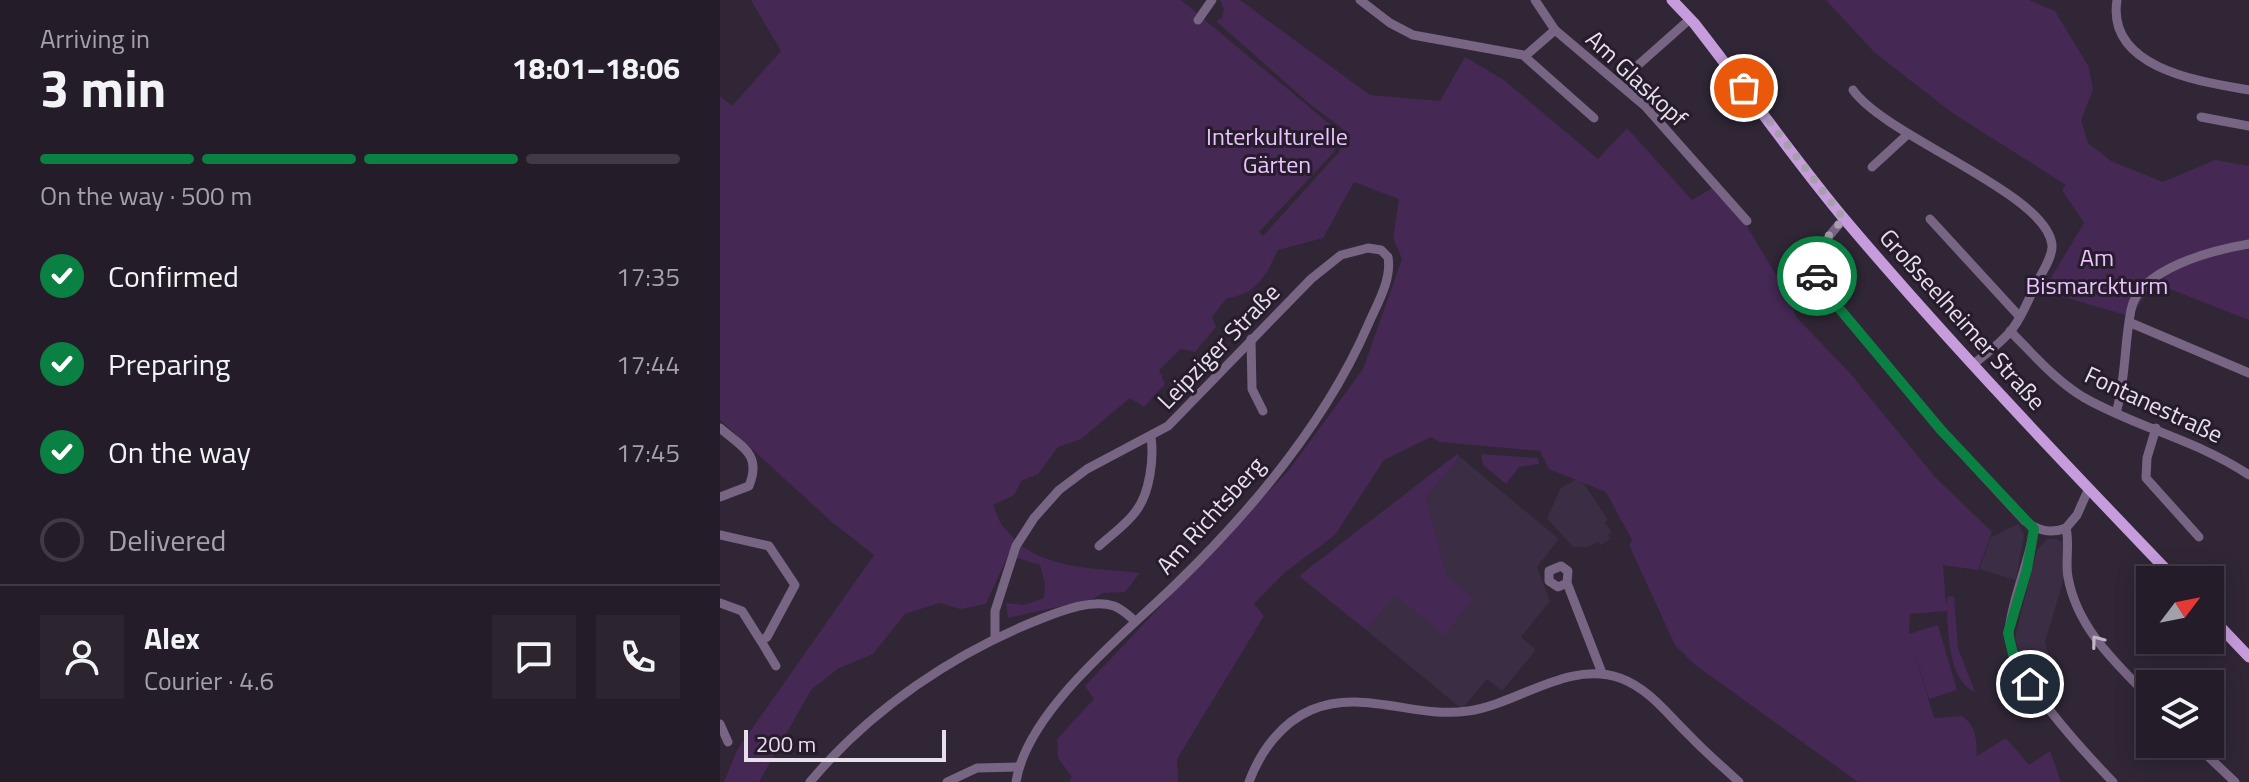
<!DOCTYPE html>
<meta charset="utf-8">
<style>
:root{--surface:#241c28;--page:#2c2530;--text:#f1f3f6;--muted:#a3a1a8;--line:#413a45;--accent:#0b8043}
body{margin:0;font-family:"Titillium Web",sans-serif;background:var(--page);color:var(--text);height:100vh;display:flex;flex-direction:column;font-size:30px;white-space:nowrap}
*{box-sizing:border-box;margin:0}
p{font-size:26px;color:var(--muted)}
.icon{flex:none;width:44px;height:44px;fill:none;stroke:currentColor;stroke-width:2;stroke-linecap:round;stroke-linejoin:round}
.map{position:relative;flex:1;overflow:hidden}
.side{display:flex;flex-direction:column;background:var(--surface);width:720px}
.side>*{flex:none}
.needle{width:52px;rotate:58deg}
.fabs{position:absolute;left:1416px;top:566px;display:grid;gap:16px}
.fabs a{display:grid;place-items:center;width:88px;height:88px;border-radius:0px;background:var(--surface);box-shadow:0 4px 20px #0003,0 0 0 2px var(--line);font-size:40px}
.scale{position:absolute;left:24px;bottom:20px;width:202px;box-sizing:border-box;padding-left:8px;border:4px solid #e7e0eb;border-top:0;font-size:22px;line-height:28px;white-space:nowrap;color:#e7e0eb;-webkit-text-stroke:6px #261c2c;paint-order:stroke}
.pin{position:absolute;display:grid;place-items:center;width:68px;height:68px;color:#fff;margin:-34px;border:4px solid #fff;border-radius:50%;box-shadow:0 2px 8px #0007}
.courier{position:absolute;display:grid;place-items:center;width:80px;height:80px;margin:-40px;border:6px solid #0b8043;border-radius:50%;background:#fff;color:#222;box-shadow:0 2px 10px #0007}
.head em{font-style:normal;font-weight:700}
.head div{display:flex;flex-direction:column-reverse}
.head{display:flex;align-items:center;justify-content:space-between;height:136px;padding:0 40px}
h1{font-size:52px;font-weight:700;line-height:60px}
.bar{display:grid;grid-template-columns:repeat(4,1fr);gap:12px 8px;align-content:center;height:96px;padding:0 40px}
.bar i{height:10px;border-radius:6px;background:var(--line)}
.bar .selected{background:var(--accent)}
.bar p{grid-column:span 4}
.line{display:flex;align-items:center;gap:20px;padding:0 40px;border-top:2px solid var(--line)}
.line div{flex:1}
.round{display:grid;place-items:center;flex:none;width:84px;height:84px;border-radius:0px;background:var(--page)}
ol{padding:0 40px;list-style:none}
li{display:flex;align-items:center;gap:24px;height:88px}
li p{margin-inline-start:auto}
li .icon{padding:8px;border-radius:50%;background:var(--accent);color:#fff;stroke-width:4}
li:last-child{color:var(--muted)}
li i{width:44px;height:44px;border:4px solid var(--line);border-radius:50%}
main{display:flex;flex:1;min-height:0}
.map>svg:first-child{display:block}
.built{fill:#3b2d43}
.green{fill:#452854}
.lines{fill:none;stroke-linecap:round;stroke-linejoin:round}
.minor{stroke:#786483;stroke-width:9}
.major{stroke:#c69cdc;stroke-width:11}
.oneway{stroke:#c0b5c7}
.done{stroke:#a79fac;stroke-width:8;stroke-dasharray:0 14.4}
.route{stroke:#0b8043;stroke-width:10}
.labels{text-anchor:middle;dominant-baseline:central;stroke-width:6;stroke-linejoin:round;paint-order:stroke}
.street-label{font-size:24px;fill:#e7e0eb;stroke:#261c2c}
.park-label{font-size:24px;fill:#e9c3fe;stroke:#261c2c}
</style>
<main>
<section class="side">
<div class="head"><div><h1>3 min</h1><p>Arriving in</p></div><em>18:01–18:06</em></div>
<div class="bar"><i class="selected"></i><i class="selected"></i><i class="selected"></i><i></i><p>On the way · 500 m</p></div>
<ol>
<li><svg class="icon" aria-label="check" viewBox="0 0 24 24"><path d="M5 12l5 5 9-10"/></svg>Confirmed<p>17:35</p></li>
<li><svg class="icon" aria-label="check" viewBox="0 0 24 24"><path d="M5 12l5 5 9-10"/></svg>Preparing<p>17:44</p></li>
<li><svg class="icon" aria-label="check" viewBox="0 0 24 24"><path d="M5 12l5 5 9-10"/></svg>On the way<p>17:45</p></li>
<li><i></i>Delivered</li>
</ol>
<div class="line" style="height:144px"><a class="round"><svg class="icon" aria-label="person" viewBox="0 0 24 24"><circle cx="12" cy="8" r="4"/><path d="M4 21q1-7 8-7t8 7"/></svg></a><div><b>Alex</b><p>Courier · 4.6</p></div><a class="round"><svg class="icon" aria-label="chat" viewBox="0 0 24 24"><path d="M4 5h16v11H9l-5 4z"/></svg></a><a class="round"><svg class="icon" aria-label="phone" viewBox="0 0 24 24"><path d="M5 4h4l2 5-3 2q2 4 5 5l2-3 5 2v4C11 20 4 13 5 4z"/></svg></a></div>
</section>
<div class="map">
<svg width="1529" height="782" viewBox="0 0 1529 782">
<rect width="100%" height="100%" fill="#302636"/>
<g class="built">
<path d="M740,457l99,82 -22,28 13,34 -29,36 15,13 -34,41 -15,-12 -25,30 -96,-79 29,-36 79,5 -27,-24 -21,-78z"/>
<path d="M857,479l8,6 23,35 -3,2 7,11 -4,2 2,4 -9,6 -3,-3 -10,5h-15l-26,-29 14,-30z"/>
<path d="M1298,524l6,10 -8,46 -37,-11 12,-32z"/>
<path d="M1327,539h10l9,5 -2,34 -19,64 6,23 -19,14 -11,-18 -6,-24 22,-87z"/>
</g>
<g class="green">
<path d="M31,0h430l157,131 2,7 -6,14 -75,80 4,4 76,-84 5,-13 -2,-11 -30,-22 -96,-85 6,-3 2,-8 -4,-10h20l130,95 70,6 25,-44 39,23 94,79 29,-31 65,72 22,-13 31,36 46,77 5,17 53,55 86,105 57,55 -14,38 -35,-5 3,39 2,-8 6,1 4,51 17,44c-26,-11 -27,-57 -28,-81l-37,3 -1,20 29,-9 19,65 -28,9 -17,-55 22,74 28,-2c15,11 14,23 15,40l29,-18 23,27 21,-14 11,31h-203l-164,-118 -19,-19 -46,-100 3,-5 -26,-48 -57,-23 -9,-18 -100,-9 -9,-5 -47,23 -49,75 -51,38 -30,31 10,12 -87,143 1,23h-109l3,-5 -14,-19 -1,-19 37,-40 -9,-13 204,-216 74,-101 39,-110 -9,-21 6,-39 -45,-17 -31,56 -45,12c-12,25 -21,45 -51,48l-15,19 4,10 -21,25 -14,-3 -22,21 6,14 -21,23 -14,-9 -49,41 -23,8 -20,27 -17,7 -7,14 -21,10 8,19 14,16 -29,64 -26,5 -21,-6 -34,11 -32,40 -34,14 -28,22 -52,92h-35l13,-32 137,-195 -42,-33 -112,-102v-324l12,10 49,-55z"/>
<path d="M1106,0h203l26,11 34,56 4,23 -12,30 7,23 23,18 52,21 52,-22 34,6v154l-87,-34 -18,11 -12,18 14,-32 -17,33 -86,-25 41,-68 -22,-33 4,-5 -115,-73 -77,-60z"/>
<path d="M737,454l3,3 -34,40 21,78 27,23 -30,37 -49,-40 -29,35 -67,-54z"/>
<path d="M761,454l57,4 1,6 -20,3 -13,17 -23,-19z"/>
<path d="M299,544c34,26 80,24 121,29l-15,19 -22,1 -10,6 -85,19 -2,-15 18,2 20,-7 1,-14 -5,-19 -26,-8z"/>
</g>
<g class="lines">
<g class="minor">
<path d="M640,0l30,23 23,12 110,20 71,63"/>
<path d="M815,0l20,30 90,76 102,115"/>
<path d="M1397,0c-11,69 85,82 132,90"/>
<path d="M478,20l14,-20"/>
<path d="M805,56l30,-26"/>
<path d="M917,66l53,-47"/>
<path d="M1133,90c33,47 194,103 199,155 1,12 -11,29 -16,39 -7,14 -13,31 -23,44 -10,14 -27,25 -40,37"/>
<path d="M1481,117l48,9"/>
<path d="M1152,167l36,-33"/>
<path d="M1124,219c-19,20 -37,42 -21,70l118,141 84,91c13,10 26,13 41,7"/>
<path d="M1210,219l89,97"/>
<path d="M1411,323l118,50"/>
<path d="M1290,331c23,23 45,49 73,66 54,31 112,42 166,78"/>
<path d="M531,339l1,50 11,22"/>
<path d="M1396,413c10,-33 8,-69 15,-103 8,-42 83,-60 118,-66"/>
<path d="M0,428c22,19 42,26 29,58l-29,11"/>
<path d="M1436,428l-9,30 -1,20 53,59"/>
<path d="M1369,488l-12,27 -11,13c4,16 -1,33 2,49 9,51 47,85 82,121"/>
<path d="M1314,529c-5,34 -22,69 -25,102 -3,38 77,123 104,151"/>
<path d="M0,535l49,11 26,39 -28,52 -6,4 -19,-30 -22,-8"/>
<path d="M379,546c12,-11 28,-22 37,-35 14,-18 18,-53 15,-74"/>
<path d="M847,583l-9,4 -9,-6v-10l12,-5 7,5 -1,12 35,90"/>
<path d="M275,637v-26l21,-65 18,-28 25,-28 28,-21 81,-43 143,-147 30,-24 27,-7 13,2 7,7c4,23 -11,47 -20,68 -42,97 -115,184 -191,258 -50,49 -150,127 -161,199"/>
<path d="M41,641l15,25"/>
<path d="M0,724l8,18"/>
<path d="M1475,744l40,38"/>
<path d="M90,782c61,-73 145,-130 233,-164 21,-8 49,-19 71,-12 8,3 14,9 20,14"/>
<path d="M227,782l30,-14 41,-1"/>
<path d="M529,782c11,-30 32,-59 62,-72 51,-22 104,9 157,1 50,-7 100,-51 152,-33 30,11 48,37 70,58 15,16 33,31 49,46"/>
</g>
<g class="major">
<path d="M952,0l22,23c51,65 99,135 152,198 105,124 218,242 330,359"/>
<path d="M1490,616l39,41"/>
</g>
</g>
<defs><path id="oneway-chevron" d="M-2-3.5L2.5 0L-2 3.5" fill="none" stroke-width="1.6" stroke-linecap="round" stroke-linejoin="round" transform="scale(2)"/></defs>
<use class="oneway" href="#oneway-chevron" transform="translate(1377 641) rotate(-127)"/>
<g class="lines">
<path class="done" d="M1024,88l100,131c-17,17 -30,32 -27,57"/>
<path class="route" d="M1097,276l6,13 118,141 93,99 -7,40 -19,64 5,21 17,30"/>
</g>
<g class="labels">
<g class="street-label">
<text transform="translate(917 78) rotate(43)">Am Glaskopf</text>
<text transform="translate(1243 319) rotate(48)">Großseelheimer Straße</text>
<text transform="translate(498 346) rotate(-46)">Leipziger Straße</text>
<text transform="translate(1434 404) rotate(25)">Fontanestraße</text>
<text transform="translate(490 515) rotate(-48)">Am Richtsberg</text>
</g>
<g class="park-label">
<text x="557" y="136">Interkulturelle<tspan x="557" dy="28">Gärten</tspan></text>
<text x="1377" y="257">Am<tspan x="1377" dy="28">Bismarckturm</tspan></text>
</g>
</g>
</svg>
<div class="fabs">
<a><svg class="needle" viewBox="-14 -14 28 28"><path d="M0-13l5 13h-10z" fill="#e53935"/><path d="M0 13l5-13h-10z" fill="#a3a1a8"/></svg></a>
<a><svg class="icon" aria-label="layers" viewBox="0 0 24 24"><path d="M12 4l9 5-9 5-9-5zM3 14l9 5 9-5"/></svg></a>
</div>
<div class="scale">200 m</div>
<div class="pin" style="left:1024px;top:88px;background:#ea580c"><svg class="icon" aria-label="bag" viewBox="0 0 24 24"><path d="M5 8h14l-1 12H6zM9 8a3 3 0 0 1 6 0"/></svg></div>
<div class="pin" style="left:1310px;top:684px;background:#1f2937"><svg class="icon" aria-label="home" viewBox="0 0 24 24"><path d="M3 11l9-7 9 7M6 9v11h12V9"/></svg></div>
<div class="courier" style="left:1097px;top:276px"><svg class="icon" aria-label="car" viewBox="0 0 24 24"><path d="M5 17H2v-5l4-1 3-4h7l3 4 3 1v5h-3M9 17h6M6 11h13"/><circle cx="7" cy="17" r="2"/><circle cx="17" cy="17" r="2"/></svg></div>
</div>
</main>
